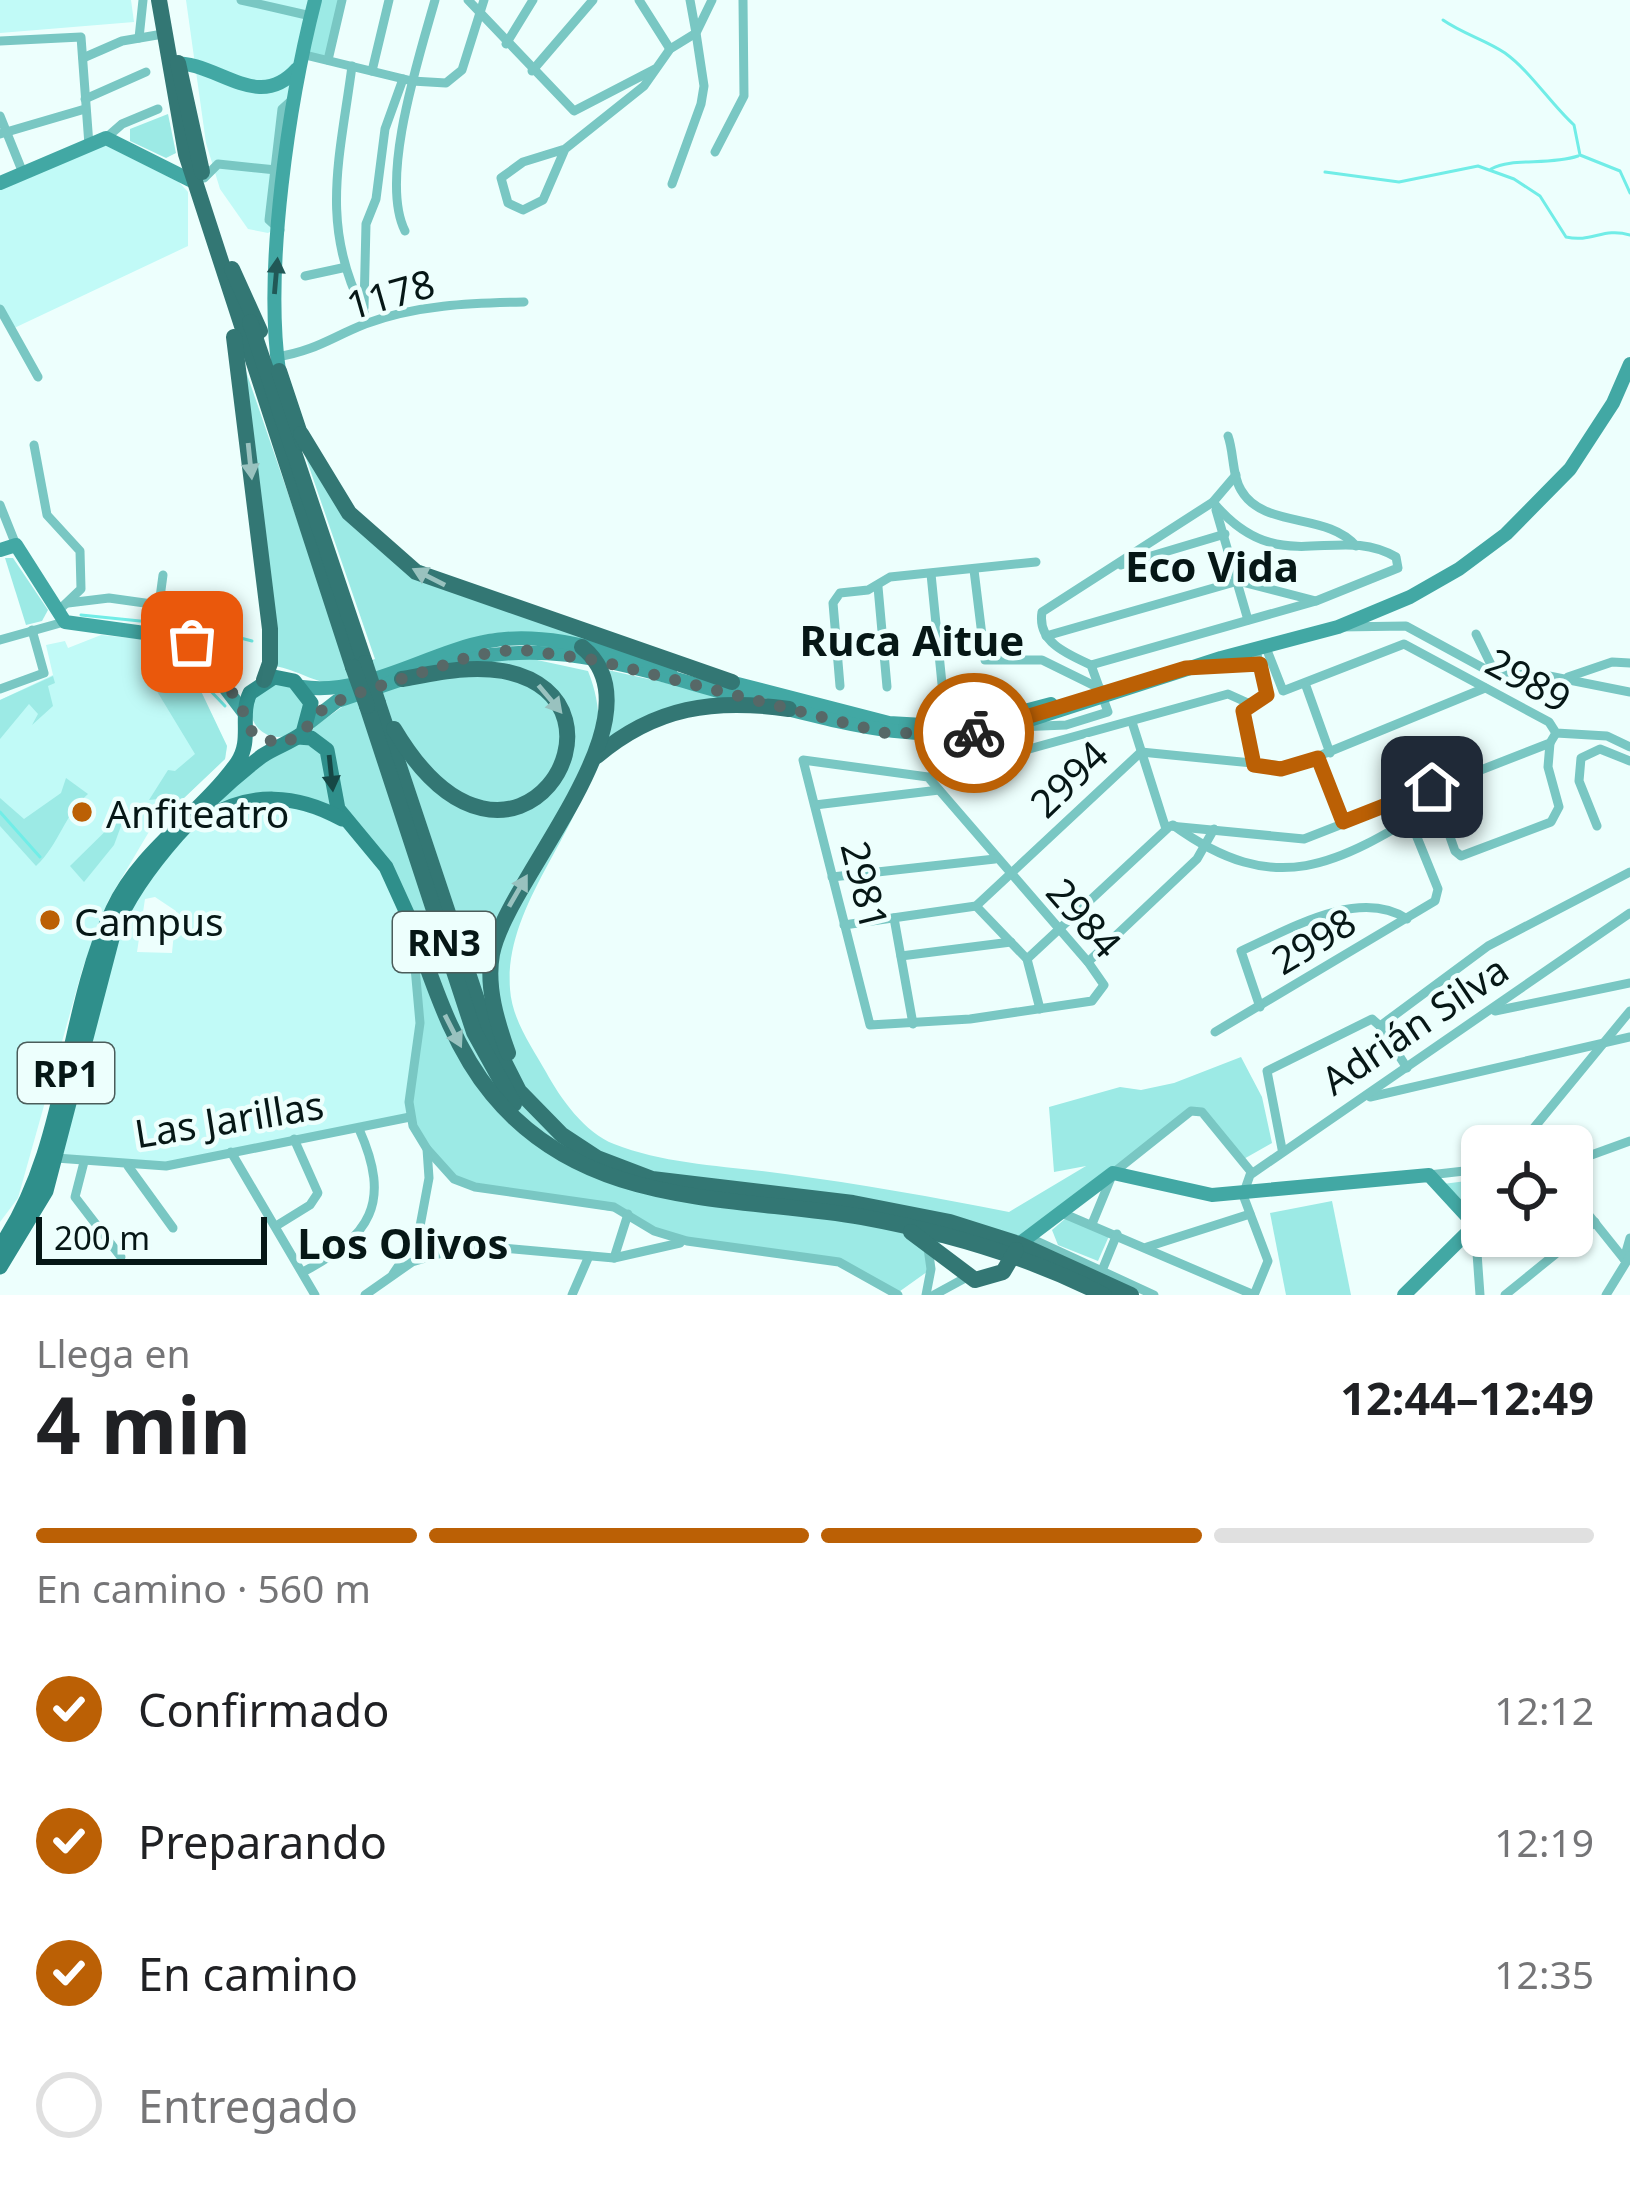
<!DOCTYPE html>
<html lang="es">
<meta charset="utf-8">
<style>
:root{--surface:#fff;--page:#f6f6f6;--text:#202124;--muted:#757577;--line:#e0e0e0;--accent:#bb6005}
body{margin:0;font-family:"Noto Sans",sans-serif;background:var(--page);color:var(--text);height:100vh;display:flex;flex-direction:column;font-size:45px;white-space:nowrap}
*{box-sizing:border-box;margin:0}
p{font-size:39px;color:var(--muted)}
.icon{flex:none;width:66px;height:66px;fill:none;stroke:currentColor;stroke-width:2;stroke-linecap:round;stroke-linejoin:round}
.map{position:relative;height:1295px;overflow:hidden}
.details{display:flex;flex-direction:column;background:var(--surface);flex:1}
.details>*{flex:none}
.controls{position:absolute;left:1461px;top:1125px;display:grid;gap:24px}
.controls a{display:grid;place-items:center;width:132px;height:132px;border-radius:18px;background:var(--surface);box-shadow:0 3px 9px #0004;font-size:60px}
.scale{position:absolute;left:36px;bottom:30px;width:231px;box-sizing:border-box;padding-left:12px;border:6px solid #061716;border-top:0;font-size:33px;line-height:42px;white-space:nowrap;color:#061716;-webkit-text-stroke:9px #edfffd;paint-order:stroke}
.pin{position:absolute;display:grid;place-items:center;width:102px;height:102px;color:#fff;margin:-51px;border-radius:24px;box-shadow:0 6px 18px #0006}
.courier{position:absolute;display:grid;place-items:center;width:120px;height:120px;margin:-60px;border:9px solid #bb6005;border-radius:50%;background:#fff;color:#222;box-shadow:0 3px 15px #0007}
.head em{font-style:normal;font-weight:700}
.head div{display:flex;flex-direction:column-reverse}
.head{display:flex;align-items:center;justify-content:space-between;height:204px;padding:0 36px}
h1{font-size:78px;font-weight:700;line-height:90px}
.bar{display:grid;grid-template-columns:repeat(4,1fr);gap:18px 12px;align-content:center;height:144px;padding:0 36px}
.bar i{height:15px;border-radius:9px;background:var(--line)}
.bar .current{background:var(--accent)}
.bar p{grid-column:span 4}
ol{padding:0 36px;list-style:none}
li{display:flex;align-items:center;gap:36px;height:132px}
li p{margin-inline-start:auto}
li .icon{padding:12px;border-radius:50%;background:var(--accent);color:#fff;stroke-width:4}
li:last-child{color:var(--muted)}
li i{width:66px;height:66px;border:6px solid var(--line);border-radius:50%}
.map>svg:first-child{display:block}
.built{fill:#c1faf7;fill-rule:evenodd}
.green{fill:#9ceae5}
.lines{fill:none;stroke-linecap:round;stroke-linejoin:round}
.stream{stroke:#71ede7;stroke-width:3}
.street{stroke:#79c7c3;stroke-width:9}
.secondary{stroke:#42a8a4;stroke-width:14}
.primary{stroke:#2f8f8b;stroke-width:15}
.highway{stroke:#337774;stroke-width:16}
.highway-bridge{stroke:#337774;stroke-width:16}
.oneway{fill:#215856}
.oneway2{fill:#99c2bf}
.oneway3{fill:#164745}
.done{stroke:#576867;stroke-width:12;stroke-dasharray:0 21.6}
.route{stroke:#bb6005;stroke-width:15}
.poi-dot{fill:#bb6005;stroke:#edfffd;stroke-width:4.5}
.labels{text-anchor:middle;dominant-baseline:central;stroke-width:9;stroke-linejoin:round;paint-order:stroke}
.shield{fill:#edfffd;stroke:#4b5d5b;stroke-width:3}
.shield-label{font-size:36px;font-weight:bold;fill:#061716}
.street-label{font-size:39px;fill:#061716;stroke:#edfffd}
.poi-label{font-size:39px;fill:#061716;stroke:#edfffd;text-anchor:start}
.neighbourhood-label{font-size:42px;font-weight:bold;fill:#061716;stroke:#edfffd}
</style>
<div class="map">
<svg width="1630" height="1295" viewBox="0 0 1630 1295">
<rect width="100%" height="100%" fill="#edfffd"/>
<g class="built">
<path d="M0,0h131l3,22 -134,11z"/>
<path d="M186,0h129l-40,229 -7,4 -20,-4 -28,-40 -14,-46z"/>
<path d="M106,138l59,29 23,25v54l-178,84 -10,-21v-126z"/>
<path d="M101,635l77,8 49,103 -2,13 -75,71 -42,71 -25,66 -65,231 -18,24v-522l53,-25 -7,-30 19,-4 3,7z"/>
<path d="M275,798l85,35 51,89 9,101 -10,94 -244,49 -110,-8 68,-251 69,-79 20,-14zM155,897l21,14 -4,42 -35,-1 8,-53z"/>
</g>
<g class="green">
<path d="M315,0h28l-15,60 -27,-6z"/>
<path d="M168,114l8,39 -10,5 -36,-17v-12z"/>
<path d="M239,351l109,317 27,-9 -70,-204 79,95 240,99c-43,-7 -95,-23 -139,-14 -47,10 -93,44 -141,48 -29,3 -43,-13 -70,-17z"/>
<path d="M5,558h8l35,52 -6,11 -16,4z"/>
<path d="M159,641l19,2 49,103 -2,13 -61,58 -6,-18 -9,1 19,-30 7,1 20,-17 -40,-66z"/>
<path d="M514,655l74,16c49,122 -86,207 -78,318 2,31 22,58 36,83 14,26 39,61 68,72 53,21 115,22 171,30 75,10 149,23 224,38l77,-46 -32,6 -5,-65 71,-20 21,3 33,-7 67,-26 21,40 10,46 -30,17 -45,-50 -178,133h-93l5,26 -35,25 -57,-32 -170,-25 -41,-23 -153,-27 -32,-17 -33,-53 10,-94 -15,-123 -59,-83 -16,-74 -22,-12 44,-31z"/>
<path d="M603,669l131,29 -128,45 6,-38z"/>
<path d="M53,676l2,7 -7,3 5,20 -21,19 6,-11 -9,-10 -29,35v-39z"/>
<circle cx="278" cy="710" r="27"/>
<path d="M296,742l23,4 18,68 -38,-17 -92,17 53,-51z"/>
<path d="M66,778l22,16c-24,21 -29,51 -52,72l-36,-40v-28l24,21 37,-26z"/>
<path d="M127,810l-13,35 -30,37 -14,-16z"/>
<path d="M1482,1179v48l-39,-43z"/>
<path d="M1332,1201l19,94h-65l-16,-82z"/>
<path d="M1066,1218l43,18 -11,25 -40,-16 -6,-15z"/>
</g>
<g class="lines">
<g class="stream">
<path d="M1443,20c20,14 43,20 62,33 26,19 45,50 69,72l6,30 40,16 10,22"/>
<path d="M1491,169c21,-12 57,-3 87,-13"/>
<path d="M1325,172l74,10 79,-16 36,13 26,17 26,41c26,6 37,-10 64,-2"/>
<path d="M81,615l118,12 53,14"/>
<path d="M170,645l14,1 19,37 22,23"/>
<path d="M0,812l40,45"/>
</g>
<g class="street">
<path d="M241,0l70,16"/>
<path d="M468,0l106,111 81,-42"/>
<path d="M639,0l31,49"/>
<path d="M139,38l4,-38"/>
<path d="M0,41l81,-4 8,108"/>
<path d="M506,44l27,-44"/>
<path d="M301,54l111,27 34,2 16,-13 22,-70"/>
<path d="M83,58l39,-17 41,-7"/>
<path d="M328,60l14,-60"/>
<path d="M352,66c-12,92 -33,159 12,246"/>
<path d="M372,71l17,-71"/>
<path d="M532,71l61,-71"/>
<path d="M85,99l61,-27"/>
<path d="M0,116l23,57"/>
<path d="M0,134l85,-25"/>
<path d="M106,138l16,-14 36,-15"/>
<path d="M565,149l-22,51 -20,10 -15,-7 -7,-25 22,-16 42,-13 79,-63 26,-37 26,-16 -6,-33"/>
<path d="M715,152l29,-56 -1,-96"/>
<path d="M204,178l14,-14 58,6"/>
<path d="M672,184l29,-80 3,-18 -8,-53 16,-33"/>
<path d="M280,230l-11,-10 13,-111 11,-10"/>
<path d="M405,231c-26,-52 14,-174 30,-231"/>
<path d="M305,276l37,-8"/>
<path d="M364,308l2,-84 10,-25 9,-70 18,-50"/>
<path d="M0,309l38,68"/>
<path d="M277,357c40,-7 53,-19 88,-33 51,-19 105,-21 159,-22"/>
<path d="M1228,436c6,16 4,40 13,54 22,39 86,22 115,56"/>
<path d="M34,445l13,70 33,36 1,38 -22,21"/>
<path d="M0,505l16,40"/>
<path d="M1216,510l32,110"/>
<path d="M1121,565l104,-31"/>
<path d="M974,570l11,90h57l59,29"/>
<path d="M931,574l11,110"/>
<path d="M878,587l9,100"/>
<path d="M68,603l41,-5 50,7 4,-30"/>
<path d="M1340,627l66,-1 90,49 43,-1 91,18"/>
<path d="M1476,634l20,41"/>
<path d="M1046,636l192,-55 78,20"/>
<path d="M0,640l64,-18"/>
<path d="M1265,645l18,46 121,-47 145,78 7,11 51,3 23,11"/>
<path d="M1091,665l225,-64 82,-33 -2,-11c-60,-35 -117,25 -183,-55"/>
<path d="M1209,666l55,-3"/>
<path d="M1568,677l44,-15 18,1"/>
<path d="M840,686l-7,-83 7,-10 28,-3 22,-13 146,-15"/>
<path d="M1306,686l24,67"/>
<path d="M0,689l44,-16 -12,-43"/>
<path d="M1248,703l-4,17 10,45"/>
<path d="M1132,722l34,107"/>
<path d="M1018,727l48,-2 42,-13 -17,-47c-24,-11 -54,-23 -49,-53l171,-110 23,-27"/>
<path d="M1318,758l26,64"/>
<path d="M928,777l160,185 16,23 -12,16 -122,18 -100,6 -67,-265 125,17 300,-83 20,9 16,-4 4,-7 -13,-44"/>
<path d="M1436,797l19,54 6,5 90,-34 8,-15 -11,-40 2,-24"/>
<path d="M815,805l124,-15"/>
<path d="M1173,825c105,76 164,39 265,-22"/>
<path d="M1597,826l-18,-45 2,-23 19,-9 30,12"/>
<path d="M832,877l163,-18"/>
<path d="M976,906l51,53 13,50"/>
<path d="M894,918l19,106"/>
<path d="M844,925l132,-19 165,-154 151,15 193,-79"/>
<path d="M901,956l110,-14"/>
<path d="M1027,959l143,-133 134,13 246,-96 6,-10"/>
<path d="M1088,962l109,-103 17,-30"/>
<path d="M1260,1007l-19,-56c47,-21 118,-64 166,-32"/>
<path d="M1495,1011l135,-28"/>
<path d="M1215,1032l220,-131 3,-12 -28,-69"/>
<path d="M1407,1068l-27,-42 108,-80 142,-74"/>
<path d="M1370,1097l260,-60"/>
<path d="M1519,1146l111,-135"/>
<path d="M427,1149l27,30 21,8 139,20 40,24 33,10 152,21 59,33"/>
<path d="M1282,1149l-15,-78 105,-52 8,7"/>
<path d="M231,1152l84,143"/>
<path d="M56,1158l110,8 244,-49"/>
<path d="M84,1162l-9,35 46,60"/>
<path d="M1572,1162l58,-21"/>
<path d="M128,1166l45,62"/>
<path d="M1429,1175l53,-6"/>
<path d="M1572,1194l52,65"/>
<path d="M1062,1213l192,82 14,-34 -25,-66 7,-20 380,-262"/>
<path d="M1092,1224l21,-51 78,-62 11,1 50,61"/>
<path d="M1475,1225l5,70"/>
<path d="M276,1226l34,-21 8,-12 -24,-54"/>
<path d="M1028,1237l126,58"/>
<path d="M1147,1247l103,-33"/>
<path d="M614,1258l14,-44"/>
<path d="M1624,1259l6,-21"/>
<path d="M303,1272c68,-36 89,-69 56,-143"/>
<path d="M1101,1273l16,-39"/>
<path d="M393,1274l25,-37 11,-59 -2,-29 -14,-23 -4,-24 11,-79 -7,-78"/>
<path d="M365,1295l47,-33 57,-17 145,13 66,-15"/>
<path d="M572,1295l17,-39"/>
<path d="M926,1295l5,-26 -3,-21"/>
<path d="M934,1295l33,-18"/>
<path d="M1505,1295l90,-73"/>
<path d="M1606,1295l24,-39"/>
</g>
<g class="secondary">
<path d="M170,63c47,-3 87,51 127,6"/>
<path d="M0,183l106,-45 88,44"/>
<path d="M279,371c-15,-103 10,-270 36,-371"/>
<path d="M0,550l16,-5 49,77 123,17 57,75"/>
<path d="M434,668c115,-38 205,3 318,32"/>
<path d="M722,680l167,43 69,4"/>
<path d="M302,687c65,9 125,-35 187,-46 60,-11 125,13 182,27"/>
<path d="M779,707c83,21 143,36 229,20l213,-69 117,-31 72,-30 49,-28 47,-35 64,-65 43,-66 17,-39"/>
<path d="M310,722l27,-21 71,-24"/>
<path d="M980,723l71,-19"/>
<path d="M1019,1244l94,-71 99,22 217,-20 46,50 -71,70"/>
</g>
<g class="primary">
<path d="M298,737l13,1 16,12 11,59 48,58 25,55"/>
<path d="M206,819c44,-28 91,-25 136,0"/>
<path d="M0,1247c69,-101 63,-229 113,-338 28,-60 87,-94 124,-146 16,-23 2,-47 13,-70l24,-16 20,4 17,22 -8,30c-13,10 -28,14 -41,23 -54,41 -123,113 -148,175l-68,260 -46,76"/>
</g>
<g class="highway">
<path d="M159,0l27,154 167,513"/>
<path d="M178,63l24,109"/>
<path d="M232,269l28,62"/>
<path d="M250,322l115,341"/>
<path d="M234,337l36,292v34l-6,17"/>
<path d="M279,371l24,72"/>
<path d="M301,434l48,79 67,59 316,110"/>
<path d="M378,703l107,321 34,67 43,44 35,23 55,21 201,24 97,19 69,22 112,51"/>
<path d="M367,706l107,326 40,72"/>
<path d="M394,729c119,200 257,-30 109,-58 -34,-6 -67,2 -101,8"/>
<path d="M597,756c58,-49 117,-58 192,-47"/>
<path d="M411,922c22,60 40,122 81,172 94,115 238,101 370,123 82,15 168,40 242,78"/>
<path d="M508,1053c-11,-31 -22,-66 -16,-99 15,-77 175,-238 90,-307"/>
<path d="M911,1232l64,48 28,-8 13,-22"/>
</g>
<g class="highway-bridge">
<path d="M365,663l13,40"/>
<path d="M353,667l14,39"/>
</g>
</g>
<defs><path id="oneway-solid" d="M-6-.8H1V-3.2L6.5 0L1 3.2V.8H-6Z" transform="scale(3)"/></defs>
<use class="oneway" href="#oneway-solid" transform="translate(276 276) rotate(-85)"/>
<g class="oneway2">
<use href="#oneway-solid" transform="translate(250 461) rotate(84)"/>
<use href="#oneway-solid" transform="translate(429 577) rotate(-153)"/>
<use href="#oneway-solid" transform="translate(550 699) rotate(50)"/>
<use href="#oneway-solid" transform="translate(518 891) rotate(-60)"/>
<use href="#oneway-solid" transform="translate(453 1031) rotate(63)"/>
</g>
<use class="oneway3" href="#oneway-solid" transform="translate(331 773) rotate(84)"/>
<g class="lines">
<path class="done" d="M192,642l46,58 14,32 26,12 20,-7 24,-27 24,-13 126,-41 44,-7 79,11 291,73h88"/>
<path class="route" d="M974,733l212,-65 74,-4 7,31 -24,16 11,54 27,4 37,-11 25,64 89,-35"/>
</g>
<g class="poi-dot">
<circle cx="82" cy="812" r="12"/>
<circle cx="50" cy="920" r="12"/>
</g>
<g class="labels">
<g class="shield">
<rect x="393" y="912" width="102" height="60" rx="9"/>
<rect x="18" y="1043" width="96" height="60" rx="9"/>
</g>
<g class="shield-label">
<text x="444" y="942">RN3</text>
<text x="66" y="1073">RP1</text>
</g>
<g class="street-label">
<text transform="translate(390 293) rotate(-16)">1178</text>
<text transform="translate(1529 679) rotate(29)">2989</text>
<text transform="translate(1068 778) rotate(-44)">2994</text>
<text transform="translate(866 885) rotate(76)">2981</text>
<text transform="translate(1085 917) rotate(49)">2984</text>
<text transform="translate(1313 940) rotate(-31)">2998</text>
<text transform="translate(1414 1024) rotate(-34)">Adrián Silva</text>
<text transform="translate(229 1118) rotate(-9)">Las Jarillas</text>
</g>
<g class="poi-label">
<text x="106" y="812">Anfiteatro</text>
<text x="74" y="920">Campus</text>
</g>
<g class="neighbourhood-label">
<text x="1212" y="565">Eco Vida</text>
<text x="912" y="639">Ruca Aitue</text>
<text x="403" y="1242">Los Olivos</text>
</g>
</g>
</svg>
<div class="controls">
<a><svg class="icon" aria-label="locate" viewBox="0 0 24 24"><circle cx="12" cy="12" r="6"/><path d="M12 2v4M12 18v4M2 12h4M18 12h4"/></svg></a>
</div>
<div class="scale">200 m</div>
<div class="pin" style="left:192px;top:642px;background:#ea580c"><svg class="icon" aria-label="bag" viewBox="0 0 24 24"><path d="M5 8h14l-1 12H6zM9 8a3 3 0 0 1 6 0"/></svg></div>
<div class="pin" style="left:1432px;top:787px;background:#1f2937"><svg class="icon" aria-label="home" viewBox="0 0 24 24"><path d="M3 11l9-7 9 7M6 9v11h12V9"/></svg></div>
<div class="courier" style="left:974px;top:733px"><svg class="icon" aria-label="bike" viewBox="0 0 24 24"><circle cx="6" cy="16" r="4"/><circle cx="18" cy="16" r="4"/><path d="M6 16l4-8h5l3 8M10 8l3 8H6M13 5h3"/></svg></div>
</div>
<section class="details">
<div class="head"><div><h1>4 min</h1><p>Llega en</p></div><em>12:44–12:49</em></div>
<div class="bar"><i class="current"></i><i class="current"></i><i class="current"></i><i></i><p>En camino · 560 m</p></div>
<ol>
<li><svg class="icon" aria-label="check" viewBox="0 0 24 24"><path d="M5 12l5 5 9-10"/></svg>Confirmado<p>12:12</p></li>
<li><svg class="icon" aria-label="check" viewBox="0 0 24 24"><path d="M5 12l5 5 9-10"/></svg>Preparando<p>12:19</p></li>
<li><svg class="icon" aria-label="check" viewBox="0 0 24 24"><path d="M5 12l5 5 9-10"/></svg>En camino<p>12:35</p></li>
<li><i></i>Entregado</li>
</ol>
</section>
